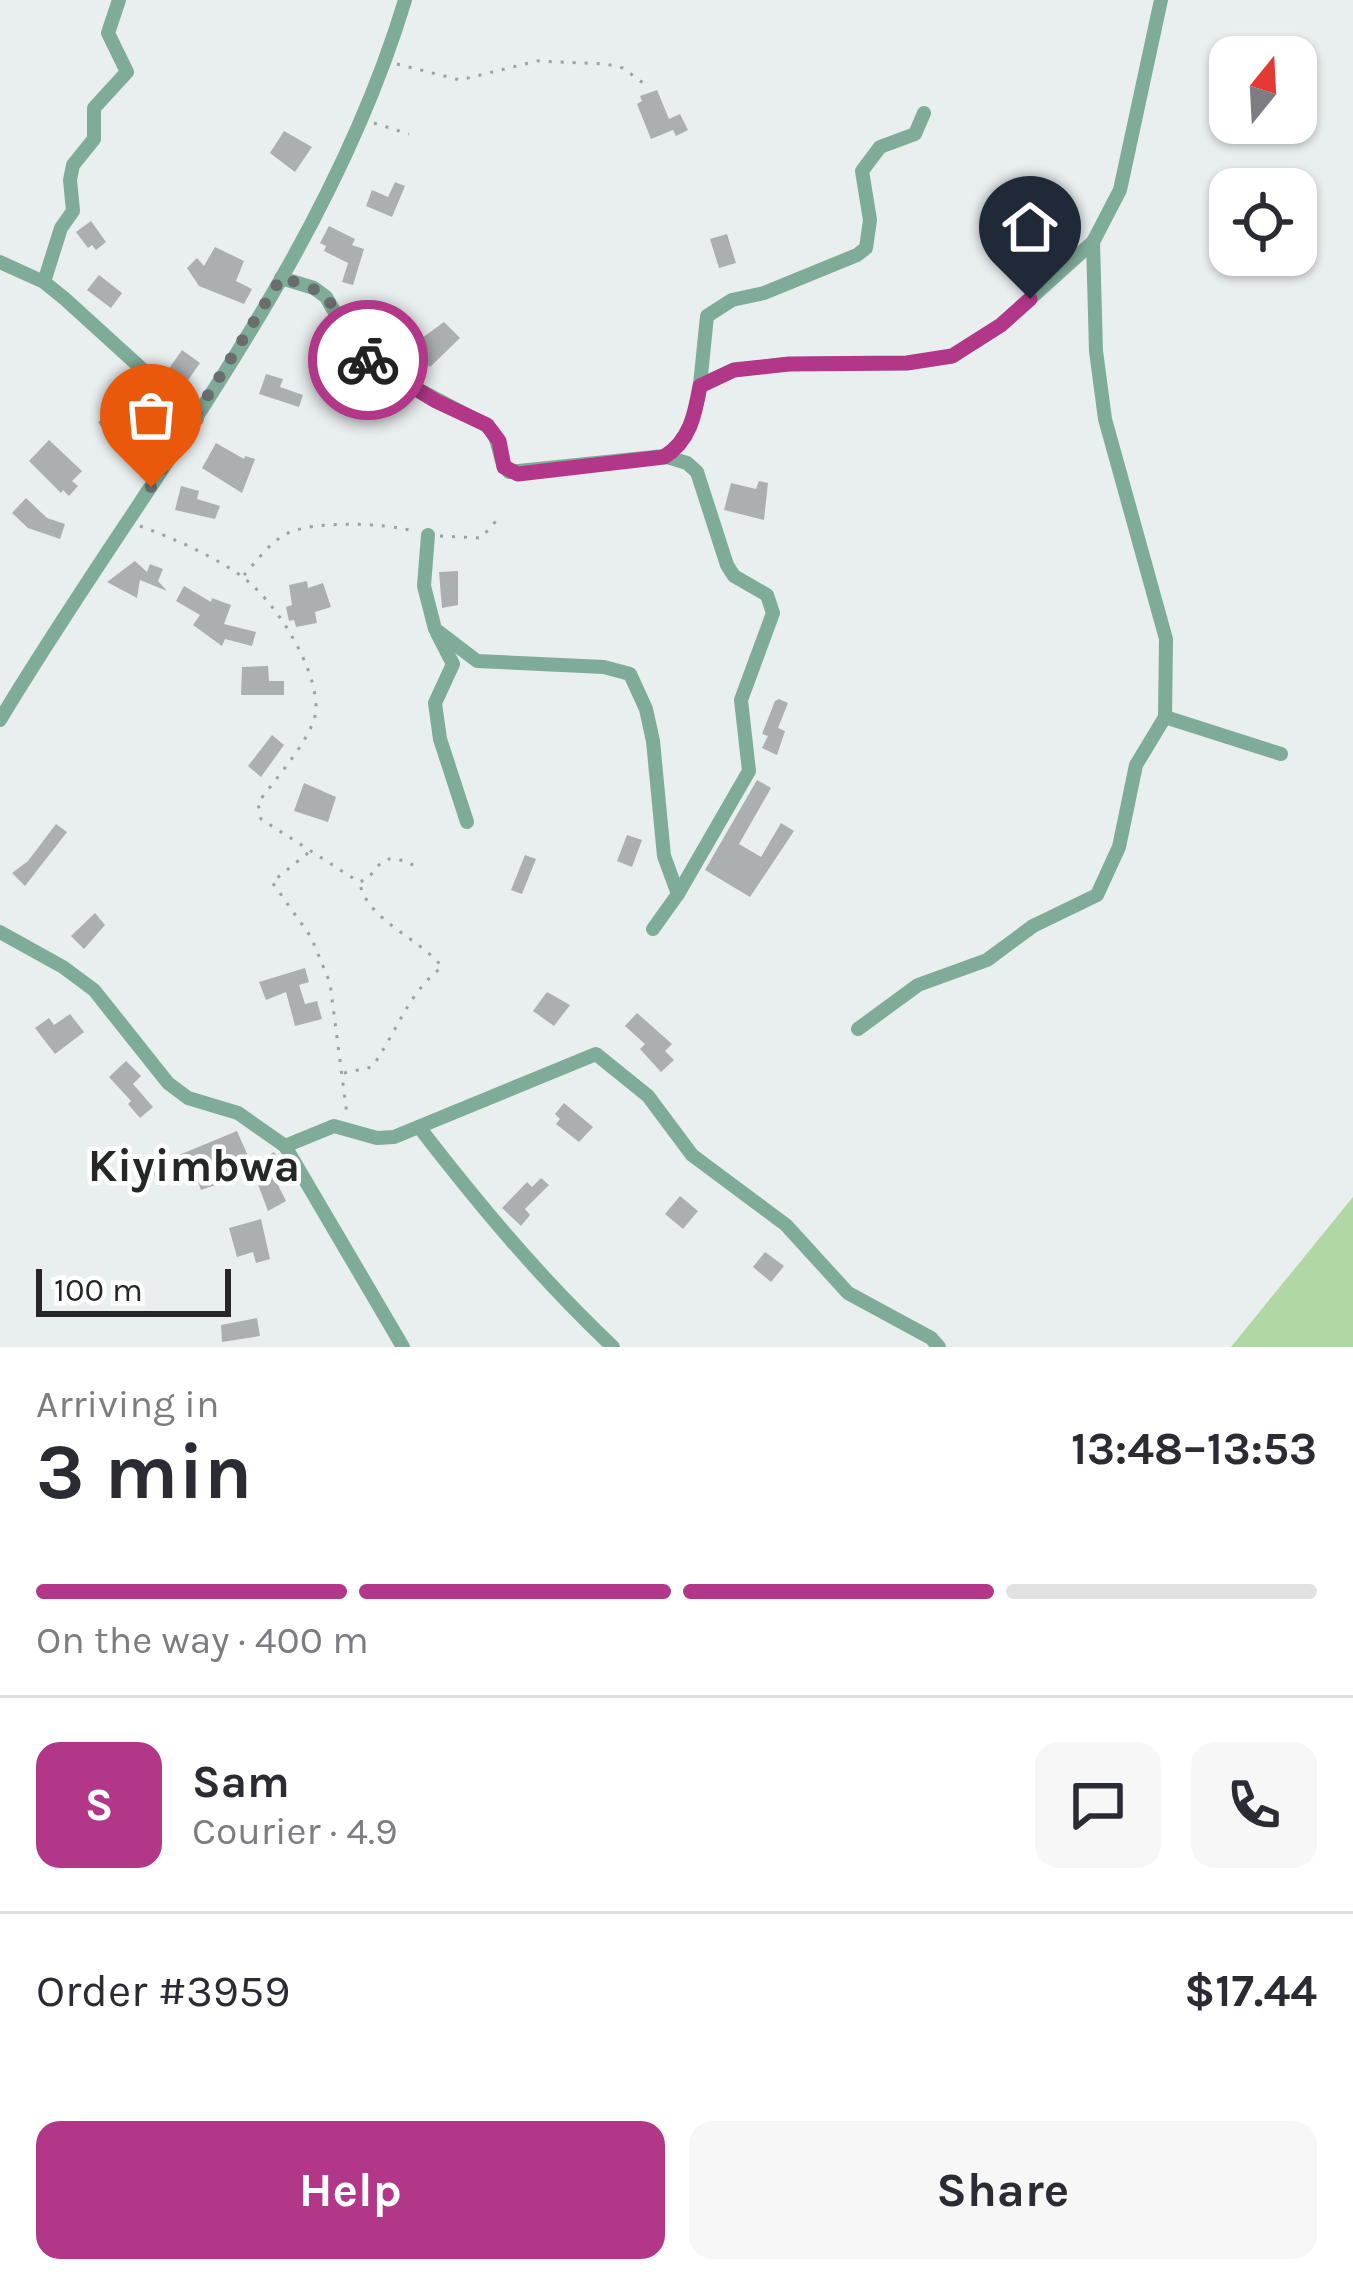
<!DOCTYPE html>
<meta charset="utf-8">
<style>
:root{--surface:#fff;--page:#f7f7f7;--text:#2b2b33;--muted:#7c7c81;--line:#e1e1e2;--accent:#b23789}
body{margin:0;font-family:Karla,sans-serif;background:var(--page);color:var(--text);height:100vh;display:flex;flex-direction:column;font-size:45px;white-space:nowrap}
*{box-sizing:border-box;margin:0}
p{font-size:39px;color:var(--muted)}
.icon{flex:none;width:66px;height:66px;fill:none;stroke:currentColor;stroke-width:2;stroke-linecap:round;stroke-linejoin:round}
.map{position:relative;height:1347px;overflow:hidden}
.drawer{display:flex;flex-direction:column;background:var(--surface);flex:1}
.drawer>*{flex:none}
.needle{width:78px;rotate:18deg}
.fabs{position:absolute;left:1209px;top:36px;display:grid;gap:24px}
.fabs a{display:grid;place-items:center;width:108px;height:108px;border-radius:24px;background:var(--surface);box-shadow:0 3px 9px #0004;font-size:60px}
.scale{position:absolute;left:36px;bottom:30px;width:195px;box-sizing:border-box;padding-left:12px;border:6px solid #252727;border-top:0;font-size:33px;line-height:42px;white-space:nowrap;color:#252727;-webkit-text-stroke:9px #fff;paint-order:stroke}
.pin{position:absolute;display:grid;place-items:center;width:102px;height:102px;color:#fff;margin:-123px -51px;border-radius:50% 50% 50% 0;rotate:-45deg;box-shadow:0 0 12px #0007}
.pin .icon{rotate:45deg}
.courier{position:absolute;display:grid;place-items:center;width:120px;height:120px;margin:-60px;border:9px solid #b23789;border-radius:50%;background:#fff;color:#222;box-shadow:0 3px 15px #0007}
.overview em{font-style:normal;font-weight:700}
.overview div{display:flex;flex-direction:column-reverse}
.overview{display:flex;align-items:center;justify-content:space-between;height:204px;padding:0 36px}
h1{font-size:78px;font-weight:700;line-height:90px}
.bar{display:grid;grid-template-columns:repeat(4,1fr);gap:18px 12px;align-content:center;height:144px;padding:0 36px}
.bar i{height:15px;border-radius:9px;background:var(--line)}
.bar .selected{background:var(--accent)}
.bar p{grid-column:span 4}
.line{display:flex;align-items:center;gap:30px;padding:0 36px;border-top:3px solid var(--line)}
.line div{flex:1}
.round{display:grid;place-items:center;flex:none;width:126px;height:126px;border-radius:24px;background:var(--page)}
.cta{display:flex;gap:24px;margin-top:auto;padding:24px 36px}
.cta a{flex:1;height:138px;border-radius:24px;background:var(--accent);color:#fff;font-size:48px;font-weight:700;line-height:138px;text-align:center}
.cta a+a{background:var(--page);color:var(--text)}
.map>svg:first-child{display:block}
.green{fill:#b1d7a5}
.building{fill:#abafb1}
.lines{fill:none;stroke-linecap:round;stroke-linejoin:round}
.path{stroke:#9ca0a0;stroke-width:3;stroke-dasharray:3 9;stroke-linecap:butt}
.street{stroke:#7fac99;stroke-width:14}
.done{stroke:#6a6d6d;stroke-width:12;stroke-dasharray:0 21.6}
.route{stroke:#b23789;stroke-width:15}
.labels{text-anchor:middle;dominant-baseline:central;stroke-width:9;stroke-linejoin:round;paint-order:stroke}
.quarter-label{font-size:45px;font-weight:bold;fill:#252727;stroke:#fff}
</style>
<div class="map">
<svg width="1353" height="1347" viewBox="0 0 1353 1347">
<rect width="100%" height="100%" fill="#e9eeee"/>
<path class="green" d="M1353,1197v150h-122z"/>
<g class="building">
<path d="M657,90l12,29 11,-5 8,16 -12,6 -3,-6 -22,9 -14,-35 5,-3 -2,-5z"/>
<path d="M284,131l28,16 -17,25 -25,-19z"/>
<path d="M395,182l10,4 -13,31 -26,-11 6,-16 16,7z"/>
<path d="M91,221l15,21 -10,8 -4,-5 -4,3 -12,-16z"/>
<path d="M329,226l26,13 -3,6 12,4 -11,36 -11,-3 6,-19 -24,-12 2,-5 -6,-3z"/>
<path d="M727,234l9,29 -17,5 -9,-29z"/>
<path d="M215,247l29,14 -8,20 16,8 -8,15 -45,-18 -12,-18 10,-10 7,8z"/>
<path d="M99,275l23,18 -11,15 -24,-18z"/>
<path d="M404,320l14,21 26,-19 16,16 -30,29 -31,-31 -20,14 -6,-9z"/>
<path d="M182,350l18,13 -16,23 -18,-13z"/>
<path d="M266,374l17,5 -3,8 23,8 -4,12 -40,-13z"/>
<path d="M119,408l21,29 -16,10 -14,-20 -6,4 -6,-9z"/>
<path d="M49,440l33,31 -10,10 6,5 -9,10 -6,-6 -2,3 -32,-32z"/>
<path d="M216,443l28,16 1,-3 10,3 -13,34 -40,-25z"/>
<path d="M759,481l9,2 -4,37 -40,-10 7,-27 25,6z"/>
<path d="M181,486l18,5 -2,8 23,7 -5,13 -40,-9z"/>
<path d="M26,498l21,20 18,6 -5,15 -32,-11 -16,-15z"/>
<path d="M135,561l12,11 3,-8 13,5 -5,12 9,10 -27,-11 -3,18 -30,-16z"/>
<path d="M458,571v34l-16,3 -3,-36z"/>
<path d="M307,581l1,7 15,-5 8,24 -16,5 2,11 -21,4 -2,-7 -5,1 -3,-14 6,-2 -3,-20z"/>
<path d="M184,586l27,16 1,-4 19,7 -7,19 32,8 -4,14 -27,-7 -3,7 -29,-21 7,-10 -24,-14z"/>
<path d="M268,666l1,15h15v14h-43l1,-28z"/>
<path d="M779,699l9,4 -10,25 7,3 -8,24 -15,-7 6,-12 -6,-2 13,-33z"/>
<path d="M272,735l12,10 -23,32 -13,-11z"/>
<path d="M757,780l14,8 -32,56 22,13 20,-34 13,8 -44,66 -45,-27z"/>
<path d="M304,783l32,14 -8,25 -34,-11z"/>
<path d="M56,824l11,8 -42,54 -13,-13 16,-12z"/>
<path d="M627,835l15,5 -10,27 -15,-6z"/>
<path d="M525,855l11,4 -14,35 -11,-4z"/>
<path d="M95,913l10,12 -21,24 -13,-13z"/>
<path d="M305,968l4,14 -10,3 6,19 12,-3 5,18 -27,7 -9,-34 -20,8 -7,-18z"/>
<path d="M547,992l23,13 -16,21 -21,-15z"/>
<path d="M637,1013l35,31 -7,7 9,9 -13,12 -21,-23 5,-5 -20,-18z"/>
<path d="M70,1014l14,18 -29,22 -20,-26 14,-10 5,7z"/>
<path d="M126,1061l15,15 -8,8 20,23 -13,11 -12,-14 3,-3 -22,-24z"/>
<path d="M564,1103l29,24 -14,15 -23,-18 4,-5 -5,-5z"/>
<path d="M237,1131l15,34 -35,14 1,5 -17,6 -9,-26 -21,8 3,8 -16,6 -4,-12 -5,2 -4,-13 15,-6 2,5z"/>
<path d="M274,1152l15,23 -12,8 9,18 -18,10 -17,-45z"/>
<path d="M541,1178l8,7 -24,24 5,6 -9,11 -19,-18 25,-26 5,5z"/>
<path d="M680,1196l18,15 -15,18 -18,-15z"/>
<path d="M261,1219l9,40 -14,4 -3,-11 -16,5 -8,-29z"/>
<path d="M765,1252l19,14 -13,16 -18,-15z"/>
<path d="M257,1318l3,18 -38,6 -1,-17z"/>
</g>
<g class="lines">
<g class="path">
<path d="M397,64l63,16 77,-19 69,3 17,4 20,15"/>
<path d="M374,123l35,11"/>
<path d="M140,526c35,13 69,28 100,49 34,24 77,91 76,134 -1,27 -42,71 -58,94l3,16 98,63 9,-3c16,-24 23,-25 49,-12"/>
<path d="M440,536l41,2 15,-17"/>
<path d="M244,575c12,-13 26,-33 42,-41 28,-14 98,-11 127,-3"/>
<path d="M308,853l-36,29 39,55 19,46 17,132"/>
<path d="M344,1073l28,-6c25,-35 35,-73 70,-100 -22,-29 -74,-46 -82,-83"/>
</g>
<g class="street">
<path d="M1093,242l3,109 9,68 61,220 -1,78"/>
<path d="M0,262l44,20 21,17 132,120"/>
<path d="M281,278l33,10 12,9 30,52 25,21 105,55c16,14 10,33 23,47l155,-16 23,7 10,9 30,93 7,11 33,19 6,18 -32,87 8,71 -71,123"/>
<path d="M44,282l17,-54 12,-17 -3,-31 3,-15 21,-26v-31l33,-36 -19,-39 11,-33"/>
<path d="M700,385l7,-69 25,-16 32,-7 93,-38 9,-7 4,-28 -8,-49 18,-24 35,-13 9,-21"/>
<path d="M664,456c26,-15 32,-43 36,-71l33,-15 56,-6 118,-1 46,-7 48,-31 92,-83 27,-52 41,-190"/>
<path d="M428,535l-4,51 11,43 42,32 127,6 26,7 16,35 7,32 11,115 14,38 -25,35"/>
<path d="M437,633l16,31 -18,39 5,36 27,83"/>
<path d="M0,720c141,-235 325,-454 405,-720"/>
<path d="M0,932l63,35 31,23 74,93 20,15 50,15 47,33 49,-20 43,12 17,-1 202,-83 52,42 44,59 94,70 62,68 83,45 8,9"/>
<path d="M858,1029l60,-44 69,-25 46,-34 64,-31 22,-48 17,-82 29,-48 116,37"/>
<path d="M419,1127c61,79 122,152 194,220"/>
<path d="M285,1146l118,201"/>
</g>
</g>
<g class="lines">
<path class="done" d="M151,487l130,-209c13,4 28,7 39,15 21,15 27,48 48,67"/>
<path class="route" d="M368,360l68,41 51,24 12,16 5,26 14,7 146,-17c26,-16 31,-43 36,-71l34,-16 55,-6 118,-1 45,-7 49,-31 29,-26"/>
</g>
<g class="labels">
<g class="quarter-label">
<text x="194" y="1166">Kiyimbwa</text>
</g>
</g>
</svg>
<div class="fabs">
<a><svg class="needle" viewBox="-14 -14 28 28"><path d="M0-13l5 13h-10z" fill="#e53935"/><path d="M0 13l5-13h-10z" fill="#7c7c81"/></svg></a>
<a><svg class="icon" aria-label="locate" viewBox="0 0 24 24"><circle cx="12" cy="12" r="6"/><path d="M12 2v4M12 18v4M2 12h4M18 12h4"/></svg></a>
</div>
<div class="scale">100 m</div>
<div class="pin" style="left:151px;top:487px;background:#ea580c"><svg class="icon" aria-label="bag" viewBox="0 0 24 24"><path d="M5 8h14l-1 12H6zM9 8a3 3 0 0 1 6 0"/></svg></div>
<div class="pin" style="left:1030px;top:299px;background:#1f2937"><svg class="icon" aria-label="home" viewBox="0 0 24 24"><path d="M3 11l9-7 9 7M6 9v11h12V9"/></svg></div>
<div class="courier" style="left:368px;top:360px"><svg class="icon" aria-label="bike" viewBox="0 0 24 24"><circle cx="6" cy="16" r="4"/><circle cx="18" cy="16" r="4"/><path d="M6 16l4-8h5l3 8M10 8l3 8H6M13 5h3"/></svg></div>
</div>
<section class="drawer">
<div class="overview"><div><h1>3 min</h1><p>Arriving in</p></div><em>13:48–13:53</em></div>
<div class="bar"><i class="selected"></i><i class="selected"></i><i class="selected"></i><i></i><p>On the way · 400 m</p></div>
<div class="line" style="height:216px"><b class="round" style="background:var(--accent);color:#fff">S</b><div><b>Sam</b><p>Courier · 4.9</p></div><a class="round"><svg class="icon" aria-label="chat" viewBox="0 0 24 24"><path d="M4 5h16v11H9l-5 4z"/></svg></a><a class="round"><svg class="icon" aria-label="phone" viewBox="0 0 24 24"><path d="M5 4h4l2 5-3 2q2 4 5 5l2-3 5 2v4C11 20 4 13 5 4z"/></svg></a></div>
<div class="line" style="height:156px"><div>Order #3959</div><b>$17.44</b></div>
<div class="cta"><a>Help</a><a>Share</a></div>
</section>
